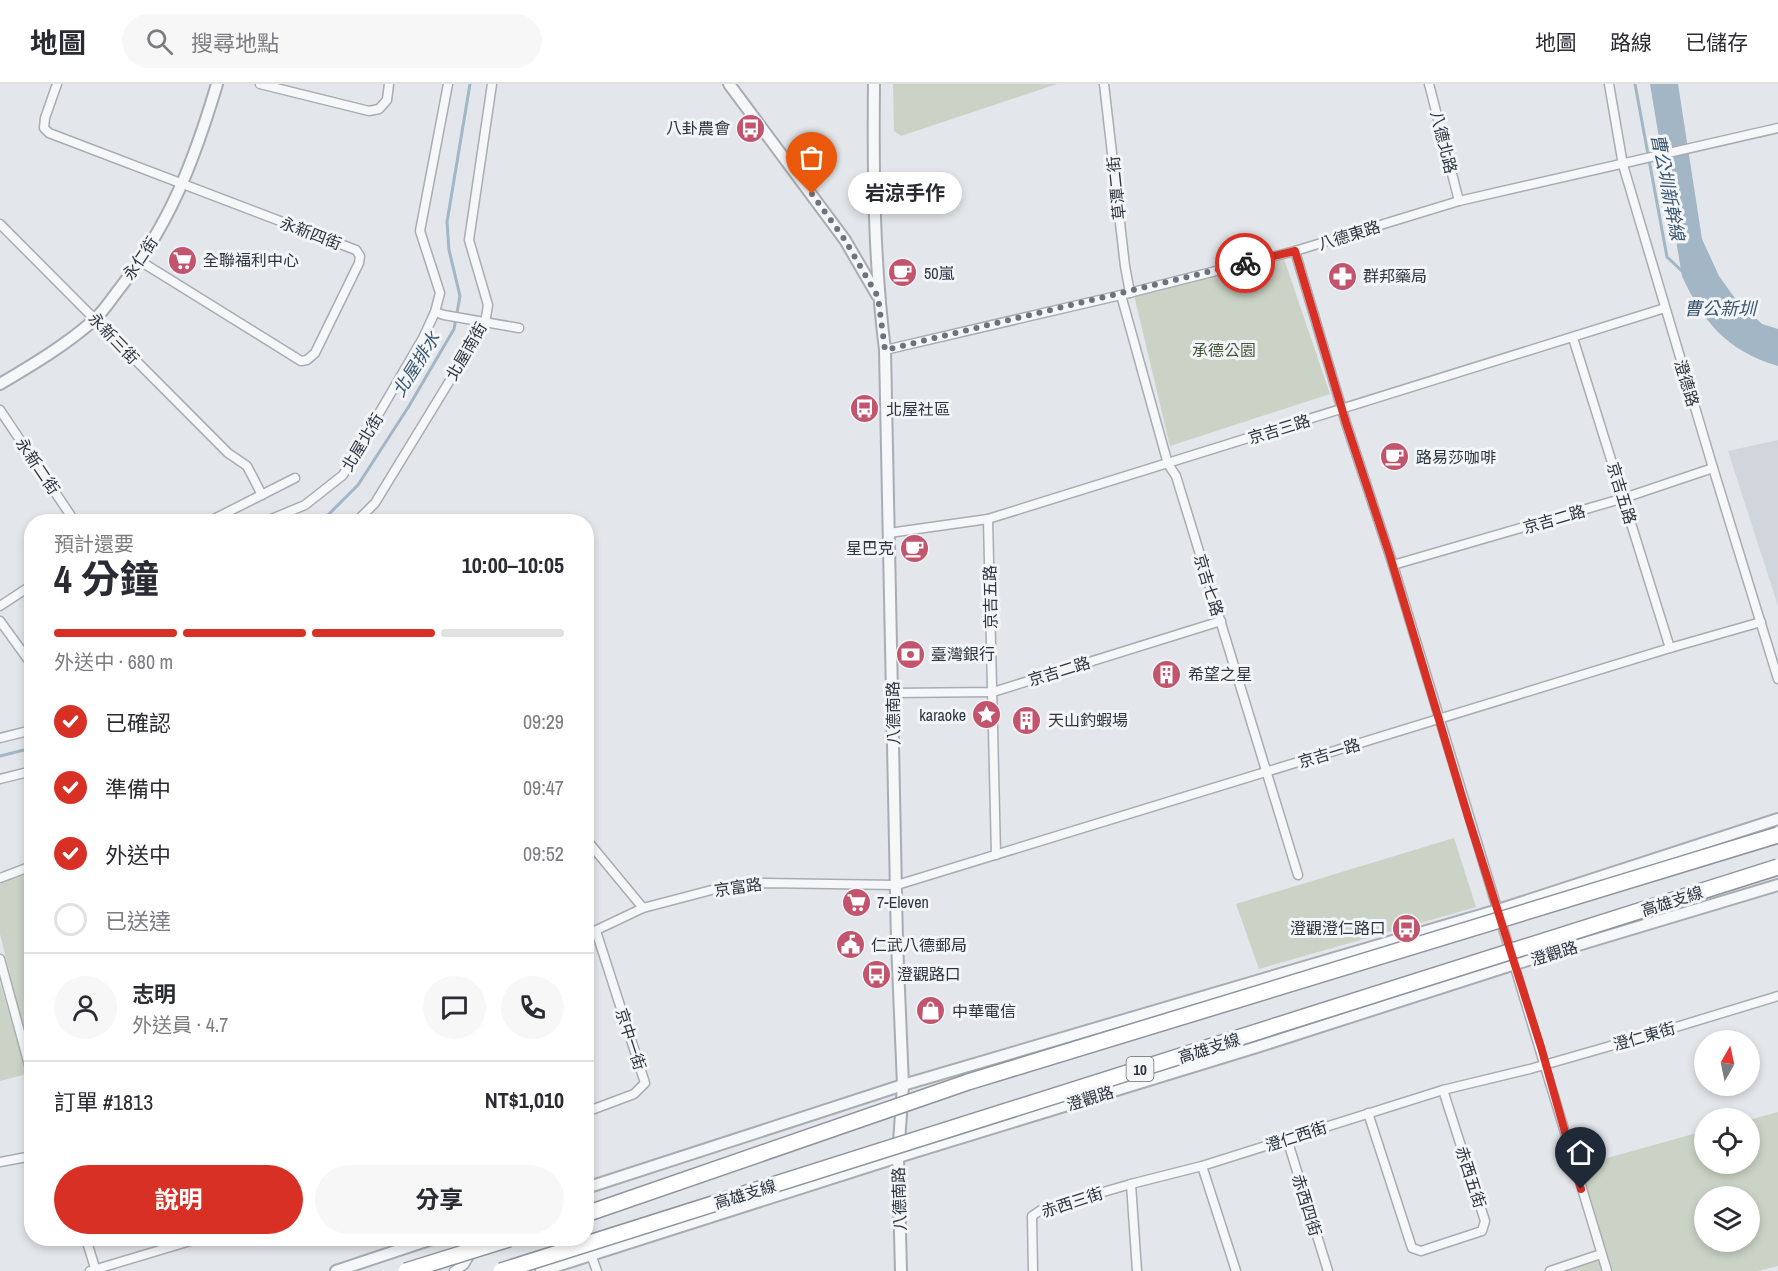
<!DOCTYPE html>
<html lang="zh-TW">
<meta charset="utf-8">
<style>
:root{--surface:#fff;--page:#f7f7f7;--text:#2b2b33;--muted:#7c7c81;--line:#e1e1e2;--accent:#d93025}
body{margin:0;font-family:"Archivo Narrow","Noto Sans TC",sans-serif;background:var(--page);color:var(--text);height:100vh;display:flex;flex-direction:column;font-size:22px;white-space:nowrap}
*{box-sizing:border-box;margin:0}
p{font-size:20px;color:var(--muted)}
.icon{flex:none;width:33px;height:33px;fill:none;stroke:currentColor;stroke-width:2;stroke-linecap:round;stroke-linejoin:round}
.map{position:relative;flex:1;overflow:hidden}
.details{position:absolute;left:24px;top:430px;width:570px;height:732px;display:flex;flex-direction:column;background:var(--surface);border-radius:24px;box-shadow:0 3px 9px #0003}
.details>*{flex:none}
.needle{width:39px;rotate:9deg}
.buttons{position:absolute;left:1694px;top:946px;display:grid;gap:12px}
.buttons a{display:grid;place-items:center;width:66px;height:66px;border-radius:50%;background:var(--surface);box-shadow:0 3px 9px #0003;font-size:30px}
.pin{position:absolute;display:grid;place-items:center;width:51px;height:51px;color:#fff;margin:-62px -26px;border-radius:50% 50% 50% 0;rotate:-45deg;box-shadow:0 0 6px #0007}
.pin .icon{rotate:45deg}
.courier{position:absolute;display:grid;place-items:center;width:60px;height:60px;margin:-30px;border:4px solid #d93025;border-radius:50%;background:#fff;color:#222;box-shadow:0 2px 8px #0007}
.bubble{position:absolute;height:42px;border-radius:21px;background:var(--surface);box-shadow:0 3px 9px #0003;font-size:20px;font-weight:700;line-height:42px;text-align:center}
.summary em{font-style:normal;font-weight:700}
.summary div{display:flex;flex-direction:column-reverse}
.summary{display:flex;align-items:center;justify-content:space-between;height:102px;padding:0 30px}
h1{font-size:39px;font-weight:700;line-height:45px}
.bar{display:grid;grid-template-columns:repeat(4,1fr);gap:9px 6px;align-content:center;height:72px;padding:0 30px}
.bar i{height:8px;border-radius:4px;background:var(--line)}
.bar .selected{background:var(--accent)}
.bar p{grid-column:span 4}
.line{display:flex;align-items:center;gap:15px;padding:0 30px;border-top:2px solid var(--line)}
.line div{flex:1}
.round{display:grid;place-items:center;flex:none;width:63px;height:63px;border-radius:32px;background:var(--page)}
ol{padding:0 30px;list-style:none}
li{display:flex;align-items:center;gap:18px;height:66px}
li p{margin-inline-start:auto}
li .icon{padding:6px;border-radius:50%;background:var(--accent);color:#fff;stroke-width:4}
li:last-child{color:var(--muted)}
li i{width:33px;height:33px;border:3px solid var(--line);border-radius:50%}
.primary-button{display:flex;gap:12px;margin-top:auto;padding:12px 30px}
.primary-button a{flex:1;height:69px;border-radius:36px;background:var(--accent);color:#fff;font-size:24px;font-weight:700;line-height:69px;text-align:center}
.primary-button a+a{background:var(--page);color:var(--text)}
header{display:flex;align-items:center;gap:36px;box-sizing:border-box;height:84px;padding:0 30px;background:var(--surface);border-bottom:2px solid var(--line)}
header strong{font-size:28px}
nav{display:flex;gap:33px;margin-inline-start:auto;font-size:21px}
.search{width:420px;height:54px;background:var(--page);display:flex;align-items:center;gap:15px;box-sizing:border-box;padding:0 21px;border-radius:33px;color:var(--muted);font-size:22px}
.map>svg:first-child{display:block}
.built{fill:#d1d6dc}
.green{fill:#cad3c5;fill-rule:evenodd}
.water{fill:#a2b6c6}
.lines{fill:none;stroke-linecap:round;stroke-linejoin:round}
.stream{stroke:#a2b6c6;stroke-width:3}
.minor-casing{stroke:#a8adb4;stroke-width:11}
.tertiary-casing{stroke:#a8adb4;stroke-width:14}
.minor{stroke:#f6f7f9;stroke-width:8}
.tertiary{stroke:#f6f7f9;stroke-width:10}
.motorway-bridge-casing{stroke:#8c959f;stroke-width:18;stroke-linecap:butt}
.motorway-bridge{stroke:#fff;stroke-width:15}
.done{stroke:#6c737c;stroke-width:6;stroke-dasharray:0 10.8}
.route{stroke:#d93025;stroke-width:8}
.labels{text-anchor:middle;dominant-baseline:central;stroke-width:6;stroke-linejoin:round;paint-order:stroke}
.shield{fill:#f3f5f7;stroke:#686f78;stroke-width:1.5}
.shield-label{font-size:15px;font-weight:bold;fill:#2c3541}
.poi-label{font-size:16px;fill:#2c3541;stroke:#f3f5f7;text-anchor:start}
.street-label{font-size:16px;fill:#2c3541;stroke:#f3f5f7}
.park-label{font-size:16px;fill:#435b3b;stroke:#f3f5f7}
.water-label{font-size:18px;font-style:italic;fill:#3a5771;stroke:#f3f5f7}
</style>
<header>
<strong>地圖</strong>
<div class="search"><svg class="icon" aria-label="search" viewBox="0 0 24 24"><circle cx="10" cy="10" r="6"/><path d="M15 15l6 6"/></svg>搜尋地點</div>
<nav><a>地圖</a><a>路線</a><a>已儲存</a></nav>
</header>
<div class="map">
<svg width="1778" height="1187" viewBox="0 0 1778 1187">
<rect width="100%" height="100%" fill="#e3e6ea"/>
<path class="built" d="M1778,356v166l-50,-155z"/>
<g class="green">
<path d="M893,0h164l-156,52 -7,-5z"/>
<path d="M1284,175l46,135 -160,52 -36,-151z"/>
<path d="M1454,754l22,69 -217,62 -23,-65z"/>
<path d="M31,789v186l-31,-125v-50z"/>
<path d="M0,899l27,91 -27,7z"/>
<path d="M1778,1028v154l-20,5h-208l51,-17 -26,-87 129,-36v33h45v-44zM1704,1113h45v45h-45z"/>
</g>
<path class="water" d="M1650,0h28l24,155 17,37 18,25 25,23 16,5v37c-51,-15 -75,-44 -96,-90z"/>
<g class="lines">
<g class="stream">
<path d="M1635,0l32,173 16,15"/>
<path d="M316,438l13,-8 29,-29 51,-79 45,-77 6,-33 -11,-46 -2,-28 23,-138"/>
<path d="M0,672l32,-8"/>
</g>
<defs>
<g id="minor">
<path d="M57,0l-12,34 -1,10 5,5 307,117 4,6 -1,7 -44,90 -8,7 -6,1 -161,-100"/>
<path d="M260,0l109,27 10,-2 8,-9 2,-16"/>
<path d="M1104,0l21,182 5,27"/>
<path d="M1429,0l30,117"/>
<path d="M1609,0l14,81 90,303 65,211"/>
<path d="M0,140l228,229 19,13 15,29"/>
<path d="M1295,167l51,172 47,142 214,706"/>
<path d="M1121,211l47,169 8,12 122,399"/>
<path d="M435,228l9,3 75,13"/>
<path d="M1573,254l97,310"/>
<path d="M885,266l236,-55 174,-44 164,-50 319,-73"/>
<path d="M0,326l75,112"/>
<path d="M988,435l8,336"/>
<path d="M208,438l87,-44"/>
<path d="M264,438l41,-17 38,-30 80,-137 12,-26 5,-19 -20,-62 28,-147"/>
<path d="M356,438l19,-19 110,-180 3,-18 -19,-65 23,-156"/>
<path d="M889,449l99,-14 677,-211"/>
<path d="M1393,481l231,-67 89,-30"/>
<path d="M0,522l32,-21"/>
<path d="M0,537l32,44"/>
<path d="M893,609l100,-1 228,-71"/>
<path d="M0,654l32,-8"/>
<path d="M0,695l32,-8"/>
<path d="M586,755l57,69"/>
<path d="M0,794l32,-12"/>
<path d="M586,851l57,-27 80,-21 41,-4 133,2 773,-237 91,-26"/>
<path d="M0,875l32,117"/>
<path d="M586,1028l48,-18 11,-11 -49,-152"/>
<path d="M1368,1029l44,135 9,3 61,-20 3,-10 -42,-131"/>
<path d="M1287,1055l41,132"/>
<path d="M0,1078l32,-6"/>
<path d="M1202,1082l34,105"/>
<path d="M86,1155l10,32"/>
<path d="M590,1168l7,19"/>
<path d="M90,1187l107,-32"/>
<path d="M454,1187l10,-6 16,-26"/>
<path d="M1033,1187l-1,-55 9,-6 90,-26"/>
<path d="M1137,1187l-6,-87 71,-18 241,-76 87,-21 143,-41 105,-32"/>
<path d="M1550,1187l51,-17"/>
</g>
<g id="tertiary">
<path d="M729,0l116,156 32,55"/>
<path d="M874,0c-1,89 0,178 11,266l12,592 6,143 -5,72 3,114"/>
<path d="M0,300c32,-19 66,-39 94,-64 10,-9 18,-22 26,-32 50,-64 74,-127 97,-204"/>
<path d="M586,1104l317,-103 595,-175 280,-91"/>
<path d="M336,1187l96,-32"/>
<path d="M541,1187l357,-114 362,-111 255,-82 263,-79"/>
</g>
</defs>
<use href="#minor" class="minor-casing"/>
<use href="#tertiary" class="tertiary-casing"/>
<use href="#minor" class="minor"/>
<use href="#tertiary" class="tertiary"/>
<defs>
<g id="motorway-bridge">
<path d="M586,1130l382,-132 810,-247"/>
<path d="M406,1187l103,-32"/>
<path d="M501,1187l1277,-404"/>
</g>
</defs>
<use href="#motorway-bridge" class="motorway-bridge-casing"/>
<use href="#motorway-bridge" class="motorway-bridge"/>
</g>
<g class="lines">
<path class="done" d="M812,110l33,46 33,57 7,53 360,-87"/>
<path class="route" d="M1245,179l50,-12 51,172 44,133 79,264 72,227 40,142"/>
</g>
<defs>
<symbol id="bus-disc" viewBox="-11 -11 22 22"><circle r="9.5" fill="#c2556d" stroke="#f3f5f7"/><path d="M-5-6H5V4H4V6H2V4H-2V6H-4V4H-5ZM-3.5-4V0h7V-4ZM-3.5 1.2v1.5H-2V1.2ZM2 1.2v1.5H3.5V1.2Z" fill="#fff"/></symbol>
<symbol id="supermarket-disc" viewBox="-11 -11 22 22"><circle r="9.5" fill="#c2556d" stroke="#f3f5f7"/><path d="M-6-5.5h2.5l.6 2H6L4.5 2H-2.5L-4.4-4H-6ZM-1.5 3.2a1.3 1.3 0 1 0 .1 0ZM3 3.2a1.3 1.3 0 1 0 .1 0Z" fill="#fff"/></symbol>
<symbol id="cafe-disc" viewBox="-11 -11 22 22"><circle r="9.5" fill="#c2556d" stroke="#f3f5f7"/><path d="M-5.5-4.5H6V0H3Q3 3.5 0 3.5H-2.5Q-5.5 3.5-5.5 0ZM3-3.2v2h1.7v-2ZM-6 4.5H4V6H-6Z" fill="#fff"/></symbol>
<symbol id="pharmacy-disc" viewBox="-11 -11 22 22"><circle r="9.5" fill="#c2556d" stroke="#f3f5f7"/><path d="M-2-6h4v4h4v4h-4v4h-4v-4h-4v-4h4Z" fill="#fff"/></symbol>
<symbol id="bank-disc" viewBox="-11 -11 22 22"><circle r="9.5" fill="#c2556d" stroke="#f3f5f7"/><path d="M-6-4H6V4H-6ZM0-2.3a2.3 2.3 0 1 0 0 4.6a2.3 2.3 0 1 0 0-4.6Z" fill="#fff"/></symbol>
<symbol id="building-disc" viewBox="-11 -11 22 22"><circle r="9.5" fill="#c2556d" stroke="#f3f5f7"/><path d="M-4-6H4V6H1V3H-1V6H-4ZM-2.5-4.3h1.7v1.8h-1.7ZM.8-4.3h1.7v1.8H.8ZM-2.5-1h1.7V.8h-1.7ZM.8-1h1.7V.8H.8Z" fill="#fff"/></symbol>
<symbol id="sight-disc" viewBox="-11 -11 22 22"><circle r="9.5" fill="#c2556d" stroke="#f3f5f7"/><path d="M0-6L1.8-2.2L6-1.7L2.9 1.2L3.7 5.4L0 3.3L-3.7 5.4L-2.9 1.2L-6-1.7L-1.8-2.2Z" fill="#fff"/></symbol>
<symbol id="civic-disc" viewBox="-11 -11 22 22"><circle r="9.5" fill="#c2556d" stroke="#f3f5f7"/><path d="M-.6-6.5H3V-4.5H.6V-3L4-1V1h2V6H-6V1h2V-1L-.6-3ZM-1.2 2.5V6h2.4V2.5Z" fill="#fff"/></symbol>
<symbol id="shop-disc" viewBox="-11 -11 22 22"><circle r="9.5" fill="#c2556d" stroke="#f3f5f7"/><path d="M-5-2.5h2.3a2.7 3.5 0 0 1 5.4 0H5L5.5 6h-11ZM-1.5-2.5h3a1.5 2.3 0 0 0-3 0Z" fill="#fff"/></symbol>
</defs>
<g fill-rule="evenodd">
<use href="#bus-disc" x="734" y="28" width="33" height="33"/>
<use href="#supermarket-disc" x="166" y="160" width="33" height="33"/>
<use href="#cafe-disc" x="886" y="172" width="33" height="33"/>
<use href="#pharmacy-disc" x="1326" y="176" width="33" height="33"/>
<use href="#bus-disc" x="848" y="308" width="33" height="33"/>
<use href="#cafe-disc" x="1378" y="356" width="33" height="33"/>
<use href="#cafe-disc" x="898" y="448" width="33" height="33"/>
<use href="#bank-disc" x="894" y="554" width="33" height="33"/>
<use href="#building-disc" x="1150" y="574" width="33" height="33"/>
<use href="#sight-disc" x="970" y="614" width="33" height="33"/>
<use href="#building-disc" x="1010" y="620" width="33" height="33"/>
<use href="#supermarket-disc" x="840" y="802" width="33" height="33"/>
<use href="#bus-disc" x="1390" y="828" width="33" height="33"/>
<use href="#civic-disc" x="834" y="844" width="33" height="33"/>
<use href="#bus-disc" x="860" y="874" width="33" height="33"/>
<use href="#shop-disc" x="914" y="910" width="33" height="33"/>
</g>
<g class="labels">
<rect class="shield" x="1126.5" y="973" width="27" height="24" rx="4.5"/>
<g class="shield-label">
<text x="1140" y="985">10</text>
</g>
<g class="poi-label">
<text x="730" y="44" text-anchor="end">八卦農會</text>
<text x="203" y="176">全聯福利中心</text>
<text x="924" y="189">50嵐</text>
<text x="1363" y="192">群邦藥局</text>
<text x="886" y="325">北屋社區</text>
<text x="1416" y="373">路易莎咖啡</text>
<text x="894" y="464" text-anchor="end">星巴克</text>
<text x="931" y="570">臺灣銀行</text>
<text x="1188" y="590">希望之星</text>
<text x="966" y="631" text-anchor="end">karaoke</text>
<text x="1048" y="636">天山釣蝦場</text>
<text x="877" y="818">7-Eleven</text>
<text x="1386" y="844" text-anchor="end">澄觀澄仁路口</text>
<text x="871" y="861">仁武八德郵局</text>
<text x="897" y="890">澄觀路口</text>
<text x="952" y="927">中華電信</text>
</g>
<g class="street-label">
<text transform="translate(1444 58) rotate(76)">八德北路</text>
<text transform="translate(1116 104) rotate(-96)">草潭二街</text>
<text transform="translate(311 149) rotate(21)">永新四街</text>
<text transform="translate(1349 151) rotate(-17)">八德東路</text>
<text transform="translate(140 174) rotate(-56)">永仁街</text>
<text transform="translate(114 254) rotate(46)">永新三街</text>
<text transform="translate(466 267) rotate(-60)">北屋南街</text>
<text transform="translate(1687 299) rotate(73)">澄德路</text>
<text transform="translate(1279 345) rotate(-17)">京吉三路</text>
<text transform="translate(362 358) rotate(-59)">北屋北街</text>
<text transform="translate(38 382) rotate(56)">永新二街</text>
<text transform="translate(1622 409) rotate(73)">京吉五路</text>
<text transform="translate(1554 435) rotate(-16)">京吉二路</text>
<text transform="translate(1209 501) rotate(73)">京吉七路</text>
<text transform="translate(990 513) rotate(-91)">京吉五路</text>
<text transform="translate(1059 587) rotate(-17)">京吉二路</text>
<text transform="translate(893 629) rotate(-91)">八德南路</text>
<text transform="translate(1329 669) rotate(-17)">京吉一路</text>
<text transform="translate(738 803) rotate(-8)">京富路</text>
<text transform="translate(1672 817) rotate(-18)">高雄支線</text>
<text transform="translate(1554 869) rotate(-17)">澄觀路</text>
<text transform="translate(1644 952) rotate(-16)">澄仁東街</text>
<text transform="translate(631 955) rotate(72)">京中一街</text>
<text transform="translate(1209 964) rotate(-18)">高雄支線</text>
<text transform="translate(1090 1014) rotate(-17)">澄觀路</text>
<text transform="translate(1296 1052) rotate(-18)">澄仁西街</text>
<text transform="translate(1471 1093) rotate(72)">赤西五街</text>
<text transform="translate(745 1110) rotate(-17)">高雄支線</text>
<text transform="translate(899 1115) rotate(-92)">八德南路</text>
<text transform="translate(1072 1118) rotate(-18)">赤西三街</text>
<text transform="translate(1307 1121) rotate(73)">赤西四街</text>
</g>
<g class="park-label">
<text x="1224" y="266">承德公園</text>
</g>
<g class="water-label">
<text transform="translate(1668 103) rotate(79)">曹公圳新幹線</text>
<text x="1720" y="224">曹公新圳</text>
<text transform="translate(416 280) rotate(-58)">北屋排水</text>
</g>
</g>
</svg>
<div class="buttons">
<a><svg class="needle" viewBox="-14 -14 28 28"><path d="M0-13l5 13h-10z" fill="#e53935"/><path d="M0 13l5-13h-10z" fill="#7c7c81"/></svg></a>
<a><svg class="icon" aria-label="locate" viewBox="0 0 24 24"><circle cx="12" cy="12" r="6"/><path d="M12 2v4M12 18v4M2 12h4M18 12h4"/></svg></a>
<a><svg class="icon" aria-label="layers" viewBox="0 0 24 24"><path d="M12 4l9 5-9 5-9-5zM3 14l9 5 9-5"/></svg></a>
</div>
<div class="pin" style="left:812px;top:110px;background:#ea580c"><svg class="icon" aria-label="bag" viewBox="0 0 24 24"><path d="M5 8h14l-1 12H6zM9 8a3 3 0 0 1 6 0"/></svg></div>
<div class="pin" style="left:1581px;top:1105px;background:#1f2937"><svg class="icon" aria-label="home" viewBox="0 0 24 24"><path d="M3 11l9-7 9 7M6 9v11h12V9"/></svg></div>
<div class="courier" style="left:1245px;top:179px"><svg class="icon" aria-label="bike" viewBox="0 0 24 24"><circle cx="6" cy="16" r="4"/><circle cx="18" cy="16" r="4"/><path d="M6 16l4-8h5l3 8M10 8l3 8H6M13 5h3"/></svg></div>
<div class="bubble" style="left:848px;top:88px;width:114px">岩涼手作</div>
<section class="details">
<div class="summary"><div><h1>4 分鐘</h1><p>預計還要</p></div><em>10:00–10:05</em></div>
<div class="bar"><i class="selected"></i><i class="selected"></i><i class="selected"></i><i></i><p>外送中 · 680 m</p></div>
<ol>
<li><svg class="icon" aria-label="check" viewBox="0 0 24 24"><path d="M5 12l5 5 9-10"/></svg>已確認<p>09:29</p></li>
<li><svg class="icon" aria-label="check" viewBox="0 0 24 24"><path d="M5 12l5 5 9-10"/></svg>準備中<p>09:47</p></li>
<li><svg class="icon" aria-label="check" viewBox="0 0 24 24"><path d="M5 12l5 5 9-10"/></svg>外送中<p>09:52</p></li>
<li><i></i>已送達</li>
</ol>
<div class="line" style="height:108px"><a class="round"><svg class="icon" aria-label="person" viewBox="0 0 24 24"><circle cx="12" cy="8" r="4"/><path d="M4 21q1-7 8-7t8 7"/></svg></a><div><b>志明</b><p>外送員 · 4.7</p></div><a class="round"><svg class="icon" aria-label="chat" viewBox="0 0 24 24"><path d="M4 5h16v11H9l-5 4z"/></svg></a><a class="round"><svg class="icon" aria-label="phone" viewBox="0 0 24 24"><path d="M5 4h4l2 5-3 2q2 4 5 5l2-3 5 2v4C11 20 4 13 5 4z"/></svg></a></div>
<div class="line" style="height:78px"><div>訂單 #1813</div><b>NT$1,010</b></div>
<div class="primary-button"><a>說明</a><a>分享</a></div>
</section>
</div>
